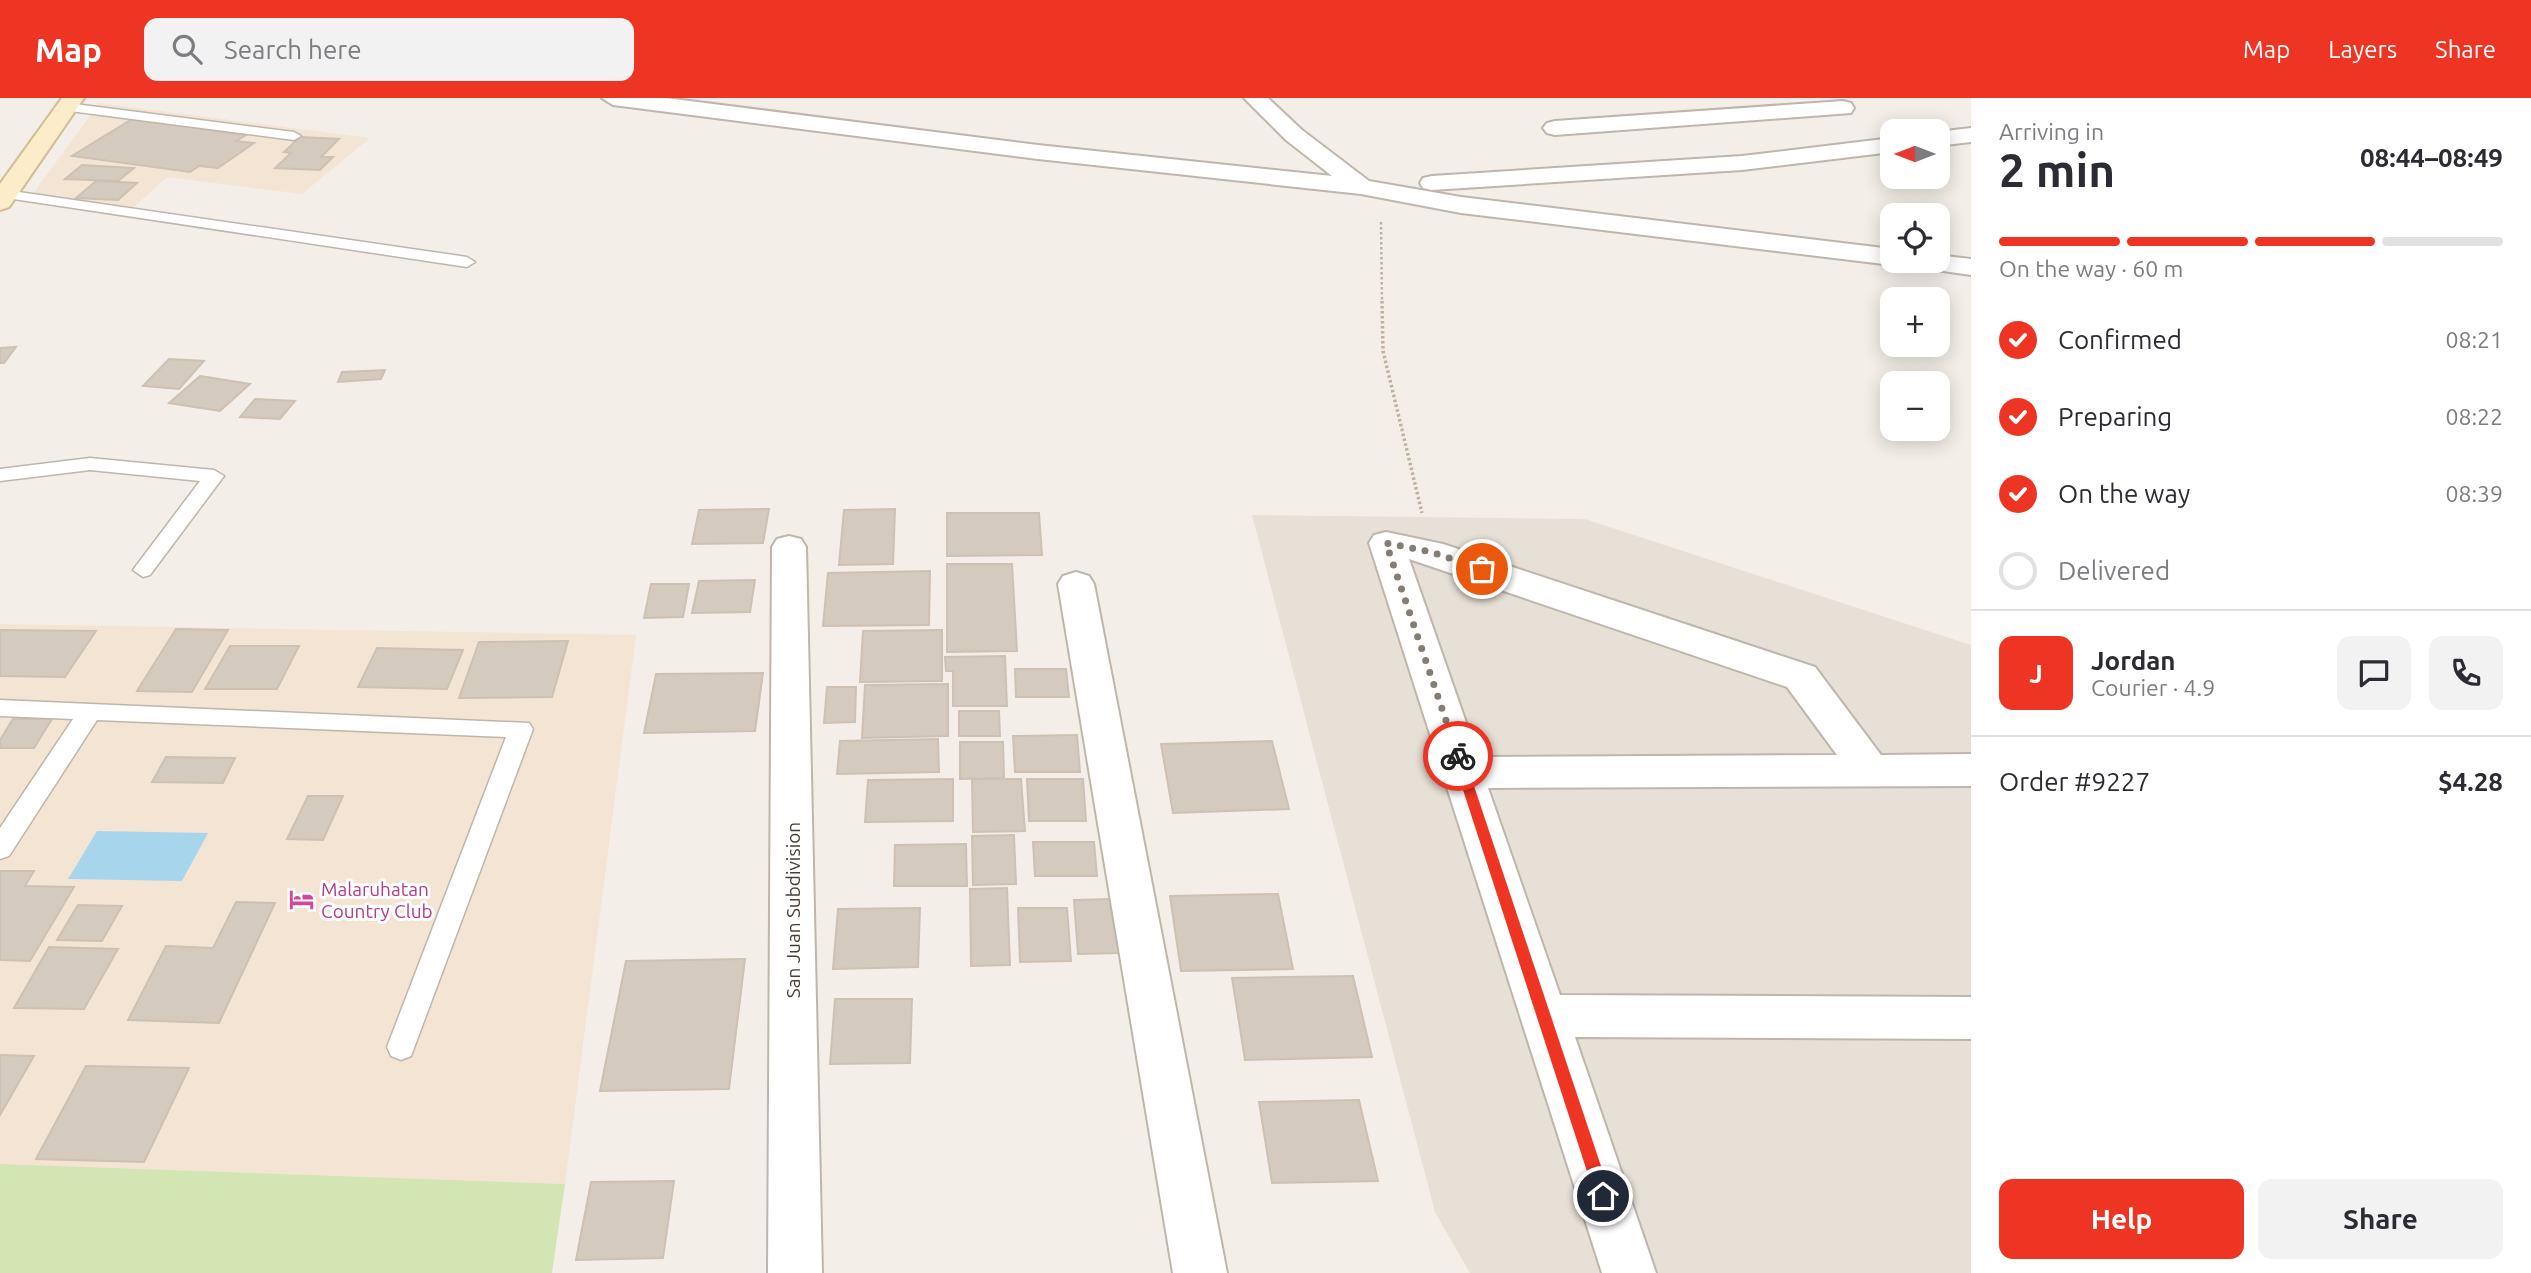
<!DOCTYPE html>
<meta charset="utf-8">
<style>
:root{--surface:#fff;--page:#f2f2f3;--text:#2b2b33;--muted:#7c7c81;--line:#e1e1e2;--accent:#ee3523}
body{margin:0;font-family:Ubuntu,sans-serif;background:var(--page);color:var(--text);height:100vh;display:flex;flex-direction:column;font-size:26px;white-space:nowrap}
*{box-sizing:border-box;margin:0}
p{font-size:23px;color:var(--muted)}
.icon{flex:none;width:38px;height:38px;fill:none;stroke:currentColor;stroke-width:2;stroke-linecap:round;stroke-linejoin:round}
.map{position:relative;flex:1;overflow:hidden}
.side{display:flex;flex-direction:column;background:var(--surface);width:560px}
.side>*{flex:none}
.needle{width:46px;rotate:270deg}
.fabs{position:absolute;left:1880px;top:21px;display:grid;gap:14px}
.fabs a{display:grid;place-items:center;width:70px;height:70px;border-radius:14px;background:var(--surface);box-shadow:0 4px 18px #0003;font-size:35px}
.pin{position:absolute;display:grid;place-items:center;width:60px;height:60px;color:#fff;margin:-30px;border:4px solid #fff;border-radius:50%;box-shadow:0 2px 7px #0007}
.courier{position:absolute;display:grid;place-items:center;width:70px;height:70px;margin:-35px;border:5px solid #ee3523;border-radius:50%;background:#fff;color:#222;box-shadow:0 2px 9px #0007}
.headline em{font-style:normal;font-weight:700}
.headline div{display:flex;flex-direction:column-reverse}
.headline{display:flex;align-items:center;justify-content:space-between;height:119px;padding:0 28px}
h1{font-size:46px;font-weight:700;line-height:52px}
.bar{display:grid;grid-template-columns:repeat(4,1fr);gap:10px 7px;align-content:center;height:84px;padding:0 28px}
.bar i{height:9px;border-radius:5px;background:var(--line)}
.bar .current{background:var(--accent)}
.bar p{grid-column:span 4}
.line{display:flex;align-items:center;gap:18px;padding:0 28px;border-top:2px solid var(--line)}
.line div{flex:1}
.round{display:grid;place-items:center;flex:none;width:74px;height:74px;border-radius:14px;background:var(--page)}
ol{padding:0 28px;list-style:none}
li{display:flex;align-items:center;gap:21px;height:77px}
li p{margin-inline-start:auto}
li .icon{padding:7px;border-radius:50%;background:var(--accent);color:#fff;stroke-width:4}
li:last-child{color:var(--muted)}
li i{width:38px;height:38px;border:4px solid var(--line);border-radius:50%}
.button{display:flex;gap:14px;margin-top:auto;padding:14px 28px}
.button a{flex:1;height:80px;border-radius:14px;background:var(--accent);color:#fff;font-size:28px;font-weight:700;line-height:80px;text-align:center}
.button a+a{background:var(--page);color:var(--text)}
header{display:flex;align-items:center;gap:42px;box-sizing:border-box;height:98px;padding:0 35px;background:var(--accent);color:#fff}
header strong{font-size:33px}
nav{display:flex;gap:38px;margin-inline-start:auto;font-size:24px}
.search{width:490px;height:63px;background:var(--page);display:flex;align-items:center;gap:18px;box-sizing:border-box;padding:0 24px;border-radius:14px;color:var(--muted);font-size:26px}
main{display:flex;flex:1;min-height:0}
.map>svg:first-child{display:block}
.residential{fill:#e7e0d6}
.commercial{fill:#f4e4d4}
.green{fill:#d2e5b3}
.water{fill:#a7d5ec}
.building{fill:#d4cabe;stroke:#cec1b1;stroke-width:2}
.lines{fill:none;stroke-linecap:round;stroke-linejoin:round}
.lane-casing{stroke:#beb6ab;stroke-width:3}
.street-casing{stroke:#beb6ab;stroke-width:4}
.secondary-casing{stroke:#d0be99;stroke-width:4}
.path-far1{stroke:#bfb19d;stroke-width:2.5;stroke-dasharray:2.5 2.5;stroke-linecap:butt}
.path{stroke:#bfb19d;stroke-width:3.5;stroke-dasharray:2.5 2.5;stroke-linecap:butt}
.lane{fill:#fff;fill-rule:evenodd}
.street{fill:#fff;fill-rule:evenodd}
.secondary{fill:#fcecc9;fill-rule:evenodd}
.route{fill:#ee3523}
.done{stroke:#837d75;stroke-width:7;stroke-dasharray:0 12.6}
.labels{text-anchor:middle;dominant-baseline:central;stroke-width:6;stroke-linejoin:round;paint-order:stroke}
.hotel-label{font-size:19px;fill:#b23c85;stroke:#fff;text-anchor:start}
.street-label{font-size:19px;fill:#463f37;stroke:#fff}
</style>
<header>
<strong>Map</strong>
<div class="search"><svg class="icon" aria-label="search" viewBox="0 0 24 24"><circle cx="10" cy="10" r="6"/><path d="M15 15l6 6"/></svg>Search here</div>
<nav><a>Map</a><a>Layers</a><a>Share</a></nav>
</header>
<main>
<div class="map">
<svg width="1971" height="1175" viewBox="0 0 1971 1175">
<rect width="100%" height="100%" fill="#f3efe8"/>
<path class="residential" d="M1252,417l333,4 386,126v628h-501l-35,-61z"/>
<g class="commercial">
<path d="M99,5l271,35 -68,56 -135,-17 -34,31 -100,-14z"/>
<path d="M0,526l636,11 -71,549 -565,-20z"/>
</g>
<path class="green" d="M0,1066l565,20 -13,89h-552z"/>
<path class="water" d="M97,733l111,2 -26,48 -114,-2z"/>
<g class="building">
<path d="M132,21l114,16 -10,6 18,2 -36,25 -19,-2 -9,6 -118,-16z"/>
<path d="M300,39l39,2 -18,18h12l-13,13 -45,-2 16,-15 -7,-1z"/>
<path d="M82,67l52,3 -16,13 -53,-2z"/>
<path d="M96,83l41,2 -19,17 -42,-2z"/>
<path d="M16,249l-12,16h-4v-15z"/>
<path d="M169,261l35,2 -25,28 -36,-3z"/>
<path d="M385,272l-4,9 -43,3 4,-10z"/>
<path d="M200,278l50,8 -30,27 -51,-8z"/>
<path d="M255,301l40,2 -15,18 -40,-2z"/>
<path d="M769,411l-6,34 -71,1 7,-34z"/>
<path d="M895,411l-2,55 -54,1 5,-55z"/>
<path d="M947,415h92l3,42 -95,1z"/>
<path d="M947,466h65l5,87 -70,1z"/>
<path d="M930,473l-1,54 -106,1 5,-53z"/>
<path d="M755,482l-5,32 -58,1 7,-32z"/>
<path d="M651,486h38l-6,33 -39,1z"/>
<path d="M176,531l52,1 -36,62 -55,-1z"/>
<path d="M0,532l96,1 -31,46 -65,-1z"/>
<path d="M942,532v51l-82,1 3,-51z"/>
<path d="M568,543l-16,56 -93,1 20,-56z"/>
<path d="M230,548h69l-22,43h-72z"/>
<path d="M377,550l86,2 -16,39 -89,-2z"/>
<path d="M1005,558l2,50h-54v-35h-7l-1,-14z"/>
<path d="M1015,571h51l3,28h-53z"/>
<path d="M763,575l-8,58 -111,2 12,-59z"/>
<path d="M948,586v52l-86,2 3,-53z"/>
<path d="M827,589h29l-1,35 -31,1z"/>
<path d="M959,613h40l1,25h-41z"/>
<path d="M13,621h39l-18,29h-34v-8z"/>
<path d="M1077,637l3,37h-65l-2,-36z"/>
<path d="M938,641l1,33 -102,2 3,-33z"/>
<path d="M1272,643l17,68 -116,4 -12,-69z"/>
<path d="M960,644h43l1,36 -44,1z"/>
<path d="M166,659l69,1 -12,25 -71,-1z"/>
<path d="M953,681v42l-88,1 3,-42z"/>
<path d="M972,681h49l4,52 -52,1z"/>
<path d="M1027,681h56l3,42h-57z"/>
<path d="M308,698h35l-20,44 -36,-1z"/>
<path d="M1014,737l2,49 -43,1 -1,-49z"/>
<path d="M1033,744h61l3,34h-62z"/>
<path d="M966,746l1,42h-73l1,-41z"/>
<path d="M0,773h34l-9,15 49,1 -44,74 -30,-1z"/>
<path d="M1007,790l3,77 -39,1 -1,-77z"/>
<path d="M1278,796l15,75 -112,2 -11,-75z"/>
<path d="M1112,801l7,54 -41,1 -4,-54z"/>
<path d="M236,804l39,1 -56,120 -91,-3 38,-74 47,2z"/>
<path d="M78,807l44,1 -20,35 -45,-1z"/>
<path d="M920,810l-2,59 -85,2 5,-60z"/>
<path d="M1018,810h49l4,53 -51,1z"/>
<path d="M49,849l69,2 -34,60 -70,-1z"/>
<path d="M745,861l-16,130 -129,2 26,-130z"/>
<path d="M1353,878l19,81 -127,3 -13,-82z"/>
<path d="M835,901h77l-2,64 -80,1z"/>
<path d="M0,957l34,1 -34,59z"/>
<path d="M86,968l103,2 -45,94 -108,-3z"/>
<path d="M1359,1002l19,81 -106,2 -13,-81z"/>
<path d="M674,1083l-11,77 -87,2 15,-78z"/>
</g>
<g class="lines">
<defs>
<g id="lane">
<path d="M67,5l227,29 7,4 -7,4 -232,-30v-6z"/>
<path d="M5,92l462,67 8,5 -8,5 -467,-70v-6z"/>
<path d="M90,360l124,12 10,6 -74,99 -7,2 -10,-7 67,-89 -110,-11 -90,11v-12z"/>
<path d="M0,602l529,23 4,6 -122,327 -10,4 -10,-4 -4,-9 119,-310 -409,-17 -88,136 -9,3v-31l73,-109 -73,-3z"/>
</g>
<g id="street">
<path d="M602,0h64l372,47 294,31 -46,-36 -42,-42h24l34,32 67,51 92,16 431,52v12h11l-11,4 -431,-52 -100,-19 -323,-35 -425,-54z"/>
<path d="M1843,3l8,2 3,5 -3,5 -296,22 -8,-2 -4,-5 4,-5 8,-2z"/>
<path d="M1971,30v14l-34,4v-14z"/>
<path d="M1892,40v14l-150,18 -310,20 -9,-2 -3,-5 3,-5 9,-2 310,-20z"/>
<path d="M1937,157l34,4v16l-56,-8 -4,-6h26z"/>
<path d="M1386,434l57,12 372,123 66,88 90,-1v32l-483,2 72,207 411,2v42l-396,-2 81,236h-54l-233,-730 5,-8zM1409,461l378,128 50,68 -359,2z"/>
<path d="M789,438l12,3 5,8 16,726h-54l4,-726 5,-8z"/>
<path d="M1076,474l13,4 5,8 133,689h-54l-115,-689 5,-8z"/>
</g>
<path id="secondary" d="M62,0h22l-75,109 -9,3v-26z"/>
</defs>
<use href="#lane" class="lane-casing"/>
<use href="#street" class="street-casing"/>
<use href="#secondary" class="secondary-casing"/>
<path class="path-far1" d="M1381,124l1,80"/>
<path class="path" d="M1382,203l1,50 39,162"/>
<use href="#lane" class="lane"/>
<use href="#street" class="street"/>
<use href="#secondary" class="secondary"/>
</g>
<path class="route" d="M1458,654l6,4 147,440 -8,8 -8,-8 -143,-440z"/>
<g class="lines">
<path class="done" d="M1458,658l-72,-213 45,9 51,17"/>
</g>
<defs>
<symbol id="hotel-bare" viewBox="-9 -9 18 18"><path d="M-6-4.5h1.5V1H6V5H4.5V3h-9V5H-6ZM-4 0a1.8 1.8 0 1 1 3.6 0ZM.5 0V-2.5h3Q6-2.5 6 0Z" fill="#d1479c" stroke="#fff" stroke-width="2.5" paint-order="stroke"/></symbol>
</defs>
<g fill-rule="evenodd">
<use href="#hotel-bare" x="284" y="784" width="35" height="35"/>
</g>
<g class="labels">
<g class="hotel-label">
<text x="321" y="791">Malaruhatan<tspan x="321" dy="22">Country Club</tspan></text>
</g>
<g class="street-label">
<text transform="translate(793 812) rotate(-90)">San Juan Subdivision</text>
</g>
</g>
</svg>
<div class="fabs">
<a><svg class="needle" viewBox="-14 -14 28 28"><path d="M0-13l5 13h-10z" fill="#e53935"/><path d="M0 13l5-13h-10z" fill="#7c7c81"/></svg></a>
<a><svg class="icon" aria-label="locate" viewBox="0 0 24 24"><circle cx="12" cy="12" r="6"/><path d="M12 2v4M12 18v4M2 12h4M18 12h4"/></svg></a>
<a>+</a>
<a>−</a>
</div>
<div class="pin" style="left:1482px;top:471px;background:#ea580c"><svg class="icon" aria-label="bag" viewBox="0 0 24 24"><path d="M5 8h14l-1 12H6zM9 8a3 3 0 0 1 6 0"/></svg></div>
<div class="pin" style="left:1603px;top:1098px;background:#1f2937"><svg class="icon" aria-label="home" viewBox="0 0 24 24"><path d="M3 11l9-7 9 7M6 9v11h12V9"/></svg></div>
<div class="courier" style="left:1458px;top:658px"><svg class="icon" aria-label="bike" viewBox="0 0 24 24"><circle cx="6" cy="16" r="4"/><circle cx="18" cy="16" r="4"/><path d="M6 16l4-8h5l3 8M10 8l3 8H6M13 5h3"/></svg></div>
</div>
<section class="side">
<div class="headline"><div><h1>2 min</h1><p>Arriving in</p></div><em>08:44–08:49</em></div>
<div class="bar"><i class="current"></i><i class="current"></i><i class="current"></i><i></i><p>On the way · 60 m</p></div>
<ol>
<li><svg class="icon" aria-label="check" viewBox="0 0 24 24"><path d="M5 12l5 5 9-10"/></svg>Confirmed<p>08:21</p></li>
<li><svg class="icon" aria-label="check" viewBox="0 0 24 24"><path d="M5 12l5 5 9-10"/></svg>Preparing<p>08:22</p></li>
<li><svg class="icon" aria-label="check" viewBox="0 0 24 24"><path d="M5 12l5 5 9-10"/></svg>On the way<p>08:39</p></li>
<li><i></i>Delivered</li>
</ol>
<div class="line" style="height:126px"><b class="round" style="background:var(--accent);color:#fff">J</b><div><b>Jordan</b><p>Courier · 4.9</p></div><a class="round"><svg class="icon" aria-label="chat" viewBox="0 0 24 24"><path d="M4 5h16v11H9l-5 4z"/></svg></a><a class="round"><svg class="icon" aria-label="phone" viewBox="0 0 24 24"><path d="M5 4h4l2 5-3 2q2 4 5 5l2-3 5 2v4C11 20 4 13 5 4z"/></svg></a></div>
<div class="line" style="height:91px"><div>Order #9227</div><b>$4.28</b></div>
<div class="button"><a>Help</a><a>Share</a></div>
</section>
</main>
